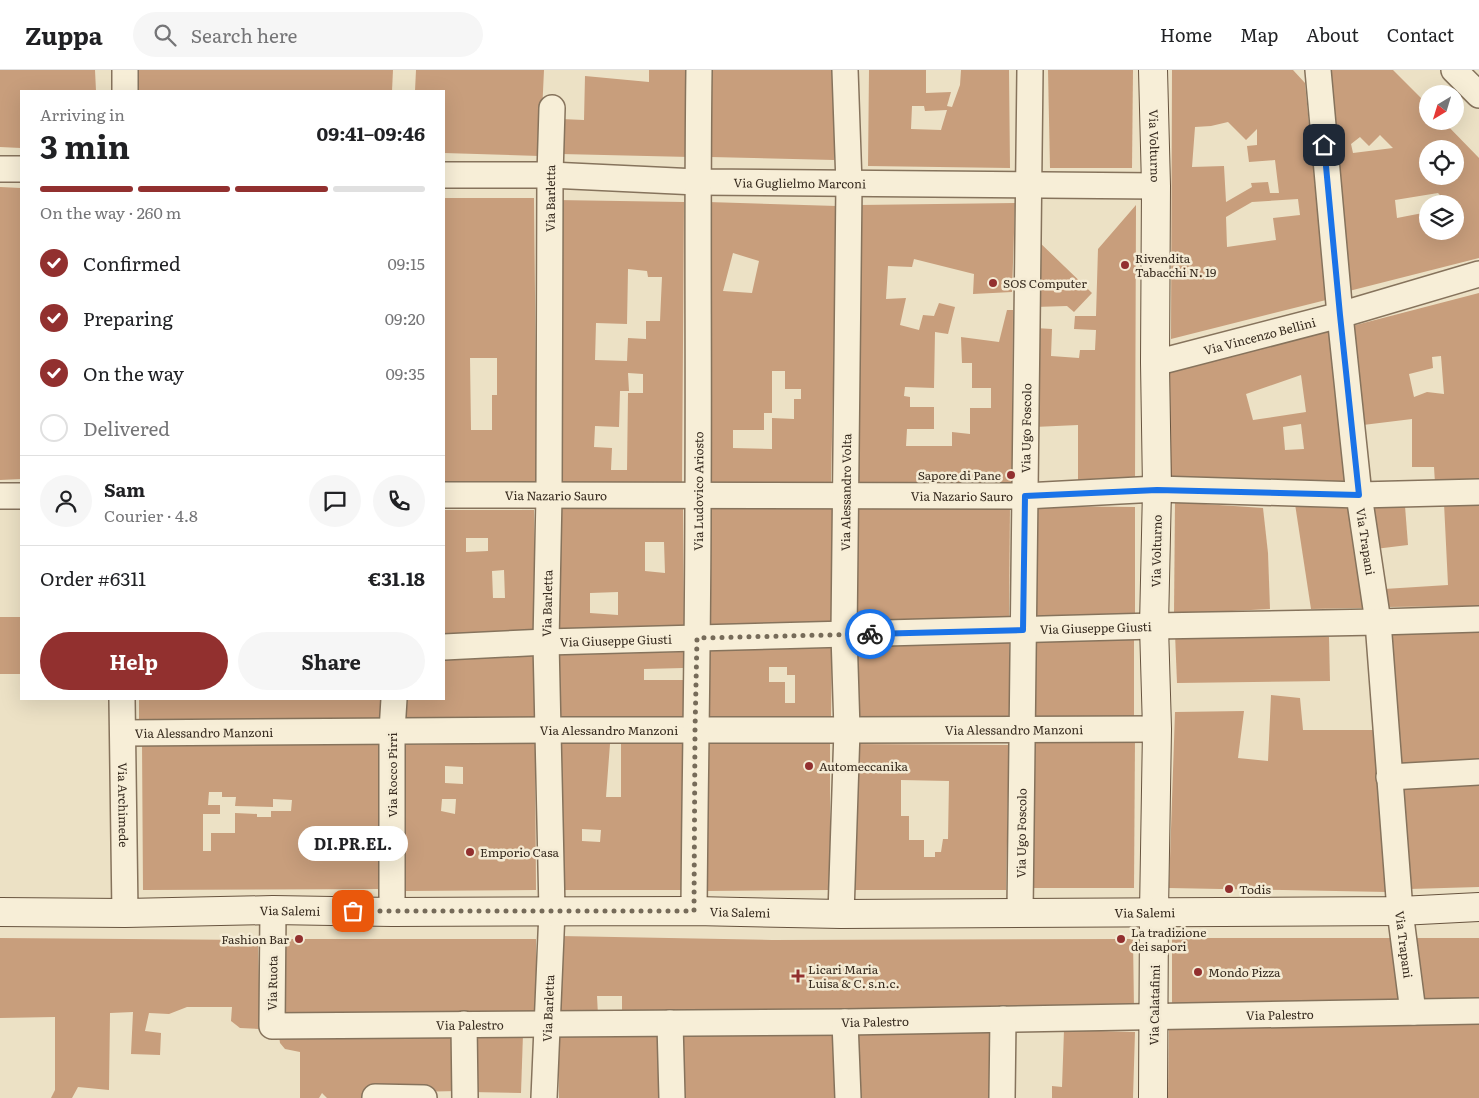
<!DOCTYPE html>
<meta charset="utf-8">
<style>
:root{--surface:#fff;--page:#f6f6f6;--text:#202124;--muted:#757577;--line:#e0e0e0;--accent:#92302f}
body{margin:0;font-family:Literata,serif;background:var(--page);color:var(--text);height:100vh;display:flex;flex-direction:column;font-size:19px;white-space:nowrap}
*{box-sizing:border-box;margin:0}
p{font-size:16px;color:var(--muted)}
.icon{flex:none;width:28px;height:28px;fill:none;stroke:currentColor;stroke-width:2;stroke-linecap:round;stroke-linejoin:round}
.map{position:relative;flex:1;overflow:hidden}
.panel{position:absolute;left:20px;top:20px;width:425px;height:610px;display:flex;flex-direction:column;background:var(--surface);border-radius:0px;box-shadow:0 5px 20px #0002}
.panel>*{flex:none}
.needle{width:32px;rotate:218deg}
.controls{position:absolute;left:1419px;top:15px;display:grid;gap:10px}
.controls a{display:grid;place-items:center;width:45px;height:45px;border-radius:50%;background:var(--surface);box-shadow:0 5px 20px #0002;font-size:25px}
.pin{position:absolute;display:grid;place-items:center;width:42px;height:42px;color:#fff;margin:-21px;border-radius:10px;box-shadow:0 2px 8px #0006}
.courier{position:absolute;display:grid;place-items:center;width:50px;height:50px;margin:-25px;border:4px solid #1a73e8;border-radius:50%;background:#fff;color:#222;box-shadow:0 1px 6px #0007}
.bubble{position:absolute;height:35px;border-radius:18px;background:var(--surface);box-shadow:0 5px 20px #0002;font-size:16px;font-weight:700;line-height:35px;text-align:center}
.headline em{font-style:normal;font-weight:700}
.headline div{display:flex;flex-direction:column-reverse}
.headline{display:flex;align-items:center;justify-content:space-between;height:85px;padding:0 20px}
h1{font-size:32px;font-weight:700;line-height:38px}
.bar{display:grid;grid-template-columns:repeat(4,1fr);gap:8px 5px;align-content:center;height:60px;padding:0 20px}
.bar i{height:6px;border-radius:4px;background:var(--line)}
.bar .current{background:var(--accent)}
.bar p{grid-column:span 4}
.line{display:flex;align-items:center;gap:12px;padding:0 20px;border-top:1px solid var(--line)}
.line div{flex:1}
.round{display:grid;place-items:center;flex:none;width:52px;height:52px;border-radius:26px;background:var(--page)}
ol{padding:0 20px;list-style:none}
li{display:flex;align-items:center;gap:15px;height:55px}
li p{margin-inline-start:auto}
li .icon{padding:5px;border-radius:50%;background:var(--accent);color:#fff;stroke-width:4}
li:last-child{color:var(--muted)}
li i{width:28px;height:28px;border:2px solid var(--line);border-radius:50%}
.primary-button{display:flex;gap:10px;margin-top:auto;padding:10px 20px}
.primary-button a{flex:1;height:58px;border-radius:30px;background:var(--accent);color:#fff;font-size:20px;font-weight:700;line-height:58px;text-align:center}
.primary-button a+a{background:var(--page);color:var(--text)}
header{display:flex;align-items:center;gap:30px;box-sizing:border-box;height:70px;padding:0 25px;background:var(--surface);border-bottom:1px solid var(--line)}
header strong{font-size:24px}
nav{display:flex;gap:28px;margin-inline-start:auto;font-size:18px}
.search{width:350px;height:45px;background:var(--page);display:flex;align-items:center;gap:12px;box-sizing:border-box;padding:0 18px;border-radius:28px;color:var(--muted);font-size:19px}
.map>svg:first-child{display:block}
.building{fill:#c89e7c;fill-rule:evenodd}
.lines{fill:none;stroke-linecap:round;stroke-linejoin:round}
.street-casing{stroke:#86735c;stroke-width:28}
.secondary-casing{stroke:#68543f;stroke-width:30}
.street{stroke:#f7eed7;stroke-width:25}
.secondary{stroke:#f7eed7;stroke-width:28}
.done{stroke:#766b59;stroke-width:5;stroke-dasharray:0 9}
.route{stroke:#1a73e8;stroke-width:6}
.poi-dot{fill:#92302f;stroke:#f4ebd4;stroke-width:2}
.labels{text-anchor:middle;dominant-baseline:central;stroke-width:5;stroke-linejoin:round;paint-order:stroke}
.street-label{font-size:12px;fill:#372b1f;stroke:#f4ebd4}
.poi-label{font-size:12px;fill:#372b1f;stroke:#f4ebd4;text-anchor:start}
</style>
<header>
<strong>Zuppa</strong>
<div class="search"><svg class="icon" aria-label="search" viewBox="0 0 24 24"><circle cx="10" cy="10" r="6"/><path d="M15 15l6 6"/></svg>Search here</div>
<nav><a>Home</a><a>Map</a><a>About</a><a>Contact</a></nav>
</header>
<div class="map">
<svg width="1479" height="1028" viewBox="0 0 1479 1028">
<rect width="100%" height="100%" fill="#ece1c5"/>
<g class="building">
<path d="M0,0h95l1,21h-75v57l-21,-1z"/>
<path d="M134,0h259l-1,21h-258z"/>
<path d="M416,0h128l-4,86 -96,-3v-62h-29z"/>
<path d="M649,0h41v87l-129,-3v-35l23,1 1,-44 64,6z"/>
<path d="M711,0h124l-1,90 -123,-3z"/>
<path d="M869,0h57v23l25,-1 -4,14 5,1 8,-22 1,-15h48l1,98 -142,-2zM912,36h12l1,5 22,-1 -6,20 -30,-1z"/>
<path d="M1048,0h85l-1,98h-82z"/>
<path d="M1172,0h121l12,13 21,217 -155,39zM1228,52l18,18 11,-11v16l-10,1 2,16 26,-2 4,33h-9l-2,-11 -17,1 1,4 -26,15 -2,-36 -32,1 3,-40 16,-1zM1298,129l2,16 -27,3 3,22 -49,7 -1,-30 26,-15z"/>
<path d="M1326,0h67l35,35v16h15l36,37v100l-130,33zM1380,65l13,13 -40,5 -2,-9 9,-7 9,9zM1428,79h27v27h-27zM1438,123l10,11h7v27h-27v-19l-31,6 -2,-18z"/>
<path d="M0,117l21,1v291l-21,1z"/>
<path d="M444,128h90l3,286h-93zM470,288h27v37h-5v35h-21z"/>
<path d="M556,130l128,2 -2,283h-123zM628,199l19,2 1,6h14l-2,44h-14v18l-18,-1 -1,23 -32,-1 1,-37 31,1zM628,303l15,1v19h-15l-1,77h-16l1,-22 -18,-1 1,-21 24,1 1,-36h9z"/>
<path d="M708,132l129,4 -6,277h-123zM733,183l26,8 -7,32 -29,-2zM772,301h13v18h16v10h-7v20l-22,-1v31l-39,-1v-18h31v-17h8z"/>
<path d="M1015,133l-3,89 -39,2 1,-20 -60,-15 -2,8 -24,-1 -2,33 20,-1 -6,27 19,5 4,-15 11,1 5,-13 16,4 -7,27 -13,-2 -1,56 -29,-1 -1,9 6,1v10h24v22h-27l-1,17h46v-14l18,2v-26h21v-20h-19v-25h-10l-1,-26 38,5 8,-32h6l-1,174h-156l4,-279z"/>
<path d="M1136,135l-1,279h-57v-59l-44,2 1,-99 17,1 -1,27 28,2 1,-8h15l1,-20 -22,-1 1,-13h21l2,-67z"/>
<path d="M1036,169l56,54 -18,19 -7,-6 -32,1z"/>
<path d="M1479,223v191l-44,-1 -1,-16h-22v-48l-49,6 -11,-99zM1441,286l3,38 -17,-2 -13,5 -5,-23 24,-6 -1,-11z"/>
<path d="M1331,261l14,152 -174,1 -1,-113zM1301,305l5,37 -53,8 -7,-26zM1301,354l3,25 -19,1 -2,-23z"/>
<path d="M1175,432l88,6 5,45 2,56 -96,5z"/>
<path d="M1479,432v104l-93,1 -2,-18 64,-4 -4,-82z"/>
<path d="M1295,434l53,3 15,101 -52,1z"/>
<path d="M1010,436l-1,115 -153,3v-117z"/>
<path d="M1034,436l101,1v110l-103,2z"/>
<path d="M1405,436l3,39 -33,4 -4,-42z"/>
<path d="M683,438l1,122 -126,2 1,-123zM645,472h19l1,31 -20,-2zM618,522v23l-28,-2v-20z"/>
<path d="M707,438l127,1 -3,116 -125,3z"/>
<path d="M444,440h90l2,121 -92,4zM466,468h22v13l-22,1zM504,500l1,28h-12l-1,-27z"/>
<rect x="0" y="547" width="21" height="57"/>
<path d="M1479,558v135l-83,2 -10,-134z"/>
<path d="M1175,564l154,3 1,44 -153,2z"/>
<path d="M1134,569v77l-102,3 1,-78z"/>
<path d="M1009,572l1,75 -155,2v-73z"/>
<path d="M832,578l-1,72 -125,1v-71zM769,597h18v8h8v28h-10v-21h-16z"/>
<path d="M683,582v16l-39,1v11h39v40l-124,-1v-64z"/>
<path d="M536,586v63l-133,2 1,-22h40v-41z"/>
<path d="M1271,625l29,3 3,32h74l11,162 -219,-4 6,-176 69,-1 -6,47 30,3z"/>
<rect x="139" y="629" width="244" height="21"/>
<path d="M1135,669l-1,149h-104l2,-147z"/>
<path d="M535,672l1,148 -131,1 -1,-146zM445,696l18,1v17l-18,-1zM442,729h14l-1,15 -14,-3z"/>
<path d="M142,673l242,2 -4,144 -237,1zM209,722h13v5h14l-1,9 38,1v-8l19,1 -1,11h-20v6h-14v-3l-22,-1v20h-24v18h-8v-37h17v-9h-12z"/>
<path d="M684,673l-1,147h-123l-1,-146h51l-4,53h15v-53zM582,759l19,1 -1,12 -18,-1z"/>
<path d="M707,673l123,1v146l-125,1z"/>
<path d="M854,674l155,1 -3,145h-154zM901,710l48,1 -1,58h-5l-2,13h-6v5h-11v-17h-15v-24h-8z"/>
<path d="M1479,714v103l-70,2 -10,-103z"/>
<path d="M560,866l212,4 361,-1 1,70 -512,5v-18h-25l1,19 -38,-1z"/>
<path d="M0,868l258,2 2,89 -20,-1 -9,-7 1,-14h-45l-18,7 -20,-1 -4,18 16,2 -1,22 -29,-1 2,-42 -23,1 -1,77 -31,-3 -6,11h-21l4,-8v-73l-55,1z"/>
<path d="M1182,868h212l5,66 -227,4v-69z"/>
<path d="M1414,868h65v65l-56,1z"/>
<path d="M283,869h253v77h-254z"/>
<path d="M1479,951v77h-311l1,-69 222,-7z"/>
<path d="M993,960l-1,68h-135l-2,-67z"/>
<path d="M1064,960l71,2 -2,66h-81v-12l10,1z"/>
<path d="M832,962l4,66h-156l2,-65z"/>
<path d="M471,963l52,1 -2,59 -51,-1z"/>
<path d="M558,963h103v65h-102z"/>
<path d="M456,964l1,57 -86,2v5h-44l-5,-5 -3,5h-19v-46l-15,-3 -5,-6 -1,-7z"/>
</g>
<g class="lines">
<defs>
<g id="street">
<path id="s1" d="M1318,0l22,245 19,180 19,127 22,289 13,101"/>
<path d="M1454,0l25,25"/>
<path d="M125,21v-21"/>
<path d="M0,99h21"/>
<path id="s2" d="M444,105h106l147,7 459,4"/>
<path id="s3" d="M1155,293l185,-48 139,-41"/>
<path id="s4" d="M444,425l581,1 132,-7 202,6 120,-3"/>
<path d="M0,426h21"/>
<path id="s5" d="M444,577l102,-5 608,-16 224,-4 101,-3"/>
<path id="s6" d="M122,629l3,214"/>
<path id="s7" d="M123,663l426,-3h298l310,-1"/>
<path d="M1389,707l90,-5"/>
<path id="s8" d="M273,840l-1,116 573,-4 634,-11"/>
<path id="s9" d="M694,841c1,-138 4,-276 4,-414 1,-142 -1,-285 1,-427"/>
<path d="M392,842v-181l2,-32"/>
<path id="s10" d="M1020,842l10,-842"/>
<path id="s11" d="M841,844l6,-184 -3,-96 5,-450 -4,-114"/>
<path d="M845,952l3,76"/>
<path d="M670,953l2,75"/>
<path d="M464,954l1,74"/>
<path d="M375,1027l49,1"/>
<path id="s12" d="M544,1028l8,-187 -6,-269 3,-146 1,-321 2,-67"/>
<path d="M1002,1028l1,-79"/>
</g>
<g id="secondary">
<path id="s13" d="M1153,0l3,116 -1,177 2,126 -3,137 3,103 -3,184 -1,185"/>
<path id="s14" d="M0,842l125,1 148,-3 119,2 302,-1 147,3 559,-3 79,-4"/>
</g>
</defs>
<use href="#street" class="street-casing"/>
<use href="#secondary" class="secondary-casing"/>
<use href="#street" class="street"/>
<use href="#secondary" class="secondary"/>
</g>
<g class="lines">
<path class="done" d="M353,841h341l1,-181 2,-92 173,-4"/>
<path class="route" d="M870,564l153,-4 2,-134 132,-6 202,5 -19,-180 -16,-170"/>
</g>
<g class="poi-dot">
<circle cx="1125" cy="195" r="5"/>
<circle cx="993" cy="213" r="5"/>
<circle cx="1011" cy="405" r="5"/>
<circle cx="809" cy="696" r="5"/>
<circle cx="470" cy="782" r="5"/>
<circle cx="1229" cy="819" r="5"/>
<circle cx="299" cy="869" r="5"/>
<circle cx="1121" cy="869" r="5"/>
<circle cx="1198" cy="902" r="5"/>
<path d="M795.5 898.5h5v5h5v5h-5v5h-5v-5h-5v-5h5z"/>
</g>
<g class="labels">
<g class="street-label">
<text stroke="none"><textPath href="#s13" startOffset="76">Via Volturno</textPath></text>
<text stroke="none"><textPath href="#s2" startOffset="356">Via Guglielmo Marconi</textPath></text>
<text stroke="none"><textPath href="#s12" startOffset="900">Via Barletta</textPath></text>
<text stroke="none"><textPath href="#s3" startOffset="108">Via Vincenzo Bellini</textPath></text>
<text stroke="none"><textPath href="#s10" startOffset="484">Via Ugo Foscolo</textPath></text>
<text stroke="none"><textPath href="#s9" startOffset="420">Via Ludovico Ariosto</textPath></text>
<text stroke="none"><textPath href="#s11" startOffset="422">Via Alessandro Volta</textPath></text>
<text stroke="none"><textPath href="#s4" startOffset="112">Via Nazario Sauro</textPath></text>
<text stroke="none"><textPath href="#s4" startOffset="518">Via Nazario Sauro</textPath></text>
<text stroke="none"><textPath href="#s1" startOffset="474">Via Trapani</textPath></text>
<text transform="translate(1156 481) rotate(-89)">Via Volturno</text>
<text stroke="none"><textPath href="#s12" startOffset="495">Via Barletta</textPath></text>
<text stroke="none"><textPath href="#s5" startOffset="652">Via Giuseppe Giusti</textPath></text>
<text stroke="none"><textPath href="#s5" startOffset="172">Via Giuseppe Giusti</textPath></text>
<text stroke="none"><textPath href="#s7" startOffset="891">Via Alessandro Manzoni</textPath></text>
<text stroke="none"><textPath href="#s7" startOffset="486">Via Alessandro Manzoni</textPath></text>
<text stroke="none"><textPath href="#s7" startOffset="81">Via Alessandro Manzoni</textPath></text>
<text transform="translate(392 705) rotate(-90)">Via Rocco Pirri</text>
<text stroke="none"><textPath href="#s6" startOffset="106">Via Archimede</textPath></text>
<text stroke="none"><textPath href="#s10" startOffset="79">Via Ugo Foscolo</textPath></text>
<text stroke="none"><textPath href="#s14" startOffset="290">Via Salemi</textPath></text>
<text stroke="none"><textPath href="#s14" startOffset="740">Via Salemi</textPath></text>
<text stroke="none"><textPath href="#s14" startOffset="1145">Via Salemi</textPath></text>
<text stroke="none"><textPath href="#s1" startOffset="879">Via Trapani</textPath></text>
<text transform="translate(272 913) rotate(-89)">Via Ruota</text>
<text transform="translate(1154 935) rotate(-89)">Via Calatafimi</text>
<text stroke="none"><textPath href="#s12" startOffset="90">Via Barletta</textPath></text>
<text stroke="none"><textPath href="#s8" startOffset="1124">Via Palestro</textPath></text>
<text stroke="none"><textPath href="#s8" startOffset="719">Via Palestro</textPath></text>
<text stroke="none"><textPath href="#s8" startOffset="314">Via Palestro</textPath></text>
</g>
<g class="poi-label">
<text x="1135" y="188">Rivendita<tspan x="1135" dy="14">Tabacchi N. 19</tspan></text>
<text x="1003" y="213">SOS Computer</text>
<text x="1001" y="405" text-anchor="end">Sapore di Pane</text>
<text x="819" y="696">Automeccanika</text>
<text x="480" y="782">Emporio Casa</text>
<text x="1239" y="819">Todis</text>
<text x="1131" y="862">La tradizione<tspan x="1131" dy="14">dei sapori</tspan></text>
<text x="289" y="869" text-anchor="end">Fashion Bar</text>
<text x="808" y="899">Licari Maria<tspan x="808" dy="14">Luisa &amp; C. s.n.c.</tspan></text>
<text x="1208" y="902">Mondo Pizza</text>
</g>
</g>
</svg>
<div class="controls">
<a><svg class="needle" viewBox="-14 -14 28 28"><path d="M0-13l5 13h-10z" fill="#e53935"/><path d="M0 13l5-13h-10z" fill="#757577"/></svg></a>
<a><svg class="icon" aria-label="locate" viewBox="0 0 24 24"><circle cx="12" cy="12" r="6"/><path d="M12 2v4M12 18v4M2 12h4M18 12h4"/></svg></a>
<a><svg class="icon" aria-label="layers" viewBox="0 0 24 24"><path d="M12 4l9 5-9 5-9-5zM3 14l9 5 9-5"/></svg></a>
</div>
<div class="pin" style="left:353px;top:841px;background:#ea580c"><svg class="icon" aria-label="bag" viewBox="0 0 24 24"><path d="M5 8h14l-1 12H6zM9 8a3 3 0 0 1 6 0"/></svg></div>
<div class="pin" style="left:1324px;top:75px;background:#1f2937"><svg class="icon" aria-label="home" viewBox="0 0 24 24"><path d="M3 11l9-7 9 7M6 9v11h12V9"/></svg></div>
<div class="courier" style="left:870px;top:564px"><svg class="icon" aria-label="bike" viewBox="0 0 24 24"><circle cx="6" cy="16" r="4"/><circle cx="18" cy="16" r="4"/><path d="M6 16l4-8h5l3 8M10 8l3 8H6M13 5h3"/></svg></div>
<div class="bubble" style="left:298px;top:756px;width:110px">DI.PR.EL.</div>
<section class="panel">
<div class="headline"><div><h1>3 min</h1><p>Arriving in</p></div><em>09:41–09:46</em></div>
<div class="bar"><i class="current"></i><i class="current"></i><i class="current"></i><i></i><p>On the way · 260 m</p></div>
<ol>
<li><svg class="icon" aria-label="check" viewBox="0 0 24 24"><path d="M5 12l5 5 9-10"/></svg>Confirmed<p>09:15</p></li>
<li><svg class="icon" aria-label="check" viewBox="0 0 24 24"><path d="M5 12l5 5 9-10"/></svg>Preparing<p>09:20</p></li>
<li><svg class="icon" aria-label="check" viewBox="0 0 24 24"><path d="M5 12l5 5 9-10"/></svg>On the way<p>09:35</p></li>
<li><i></i>Delivered</li>
</ol>
<div class="line" style="height:90px"><a class="round"><svg class="icon" aria-label="person" viewBox="0 0 24 24"><circle cx="12" cy="8" r="4"/><path d="M4 21q1-7 8-7t8 7"/></svg></a><div><b>Sam</b><p>Courier · 4.8</p></div><a class="round"><svg class="icon" aria-label="chat" viewBox="0 0 24 24"><path d="M4 5h16v11H9l-5 4z"/></svg></a><a class="round"><svg class="icon" aria-label="phone" viewBox="0 0 24 24"><path d="M5 4h4l2 5-3 2q2 4 5 5l2-3 5 2v4C11 20 4 13 5 4z"/></svg></a></div>
<div class="line" style="height:65px"><div>Order #6311</div><b>€31.18</b></div>
<div class="primary-button"><a>Help</a><a>Share</a></div>
</section>
</div>
